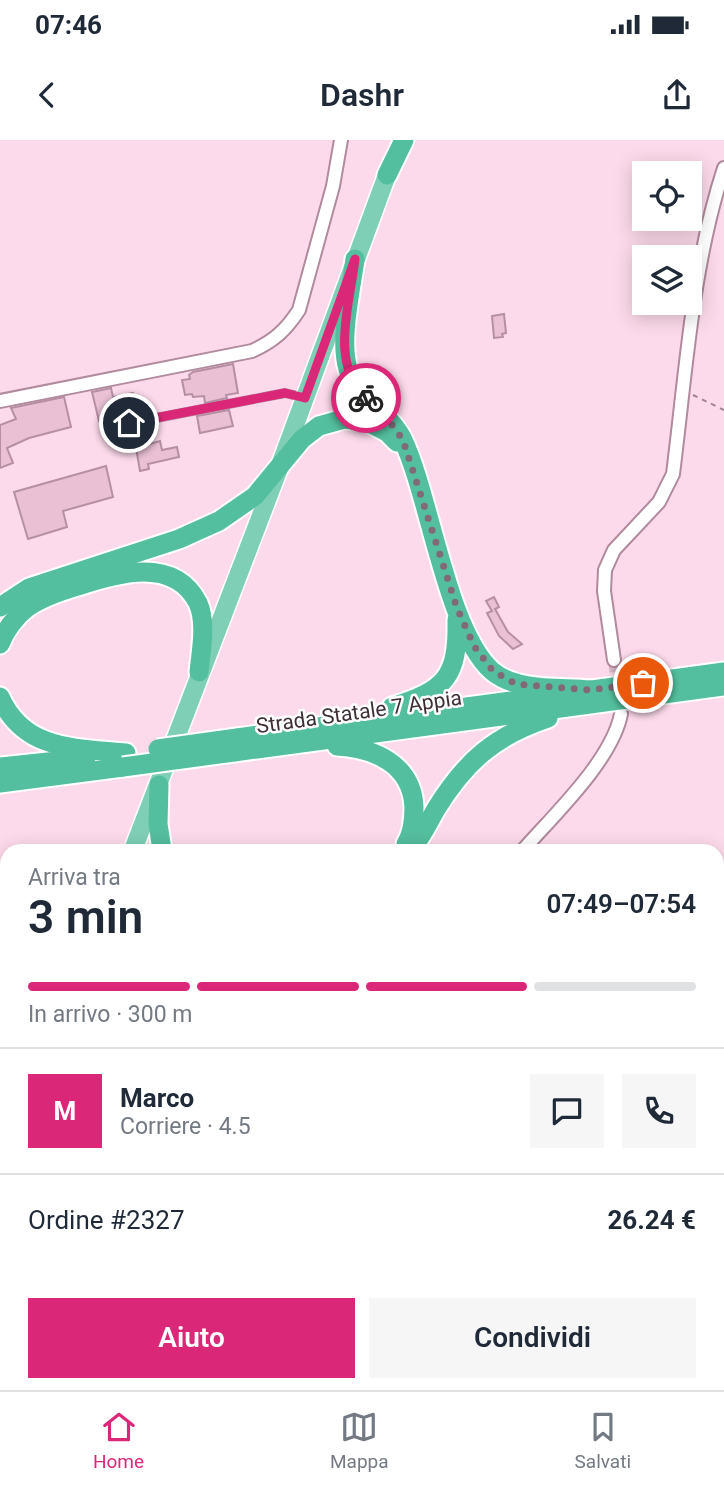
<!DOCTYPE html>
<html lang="it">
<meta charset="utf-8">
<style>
:root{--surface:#fff;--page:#f6f6f7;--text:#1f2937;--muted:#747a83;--line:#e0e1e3;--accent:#db2777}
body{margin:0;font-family:Roboto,sans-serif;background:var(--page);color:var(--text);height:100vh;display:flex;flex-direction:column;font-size:26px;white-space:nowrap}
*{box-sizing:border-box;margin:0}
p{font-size:23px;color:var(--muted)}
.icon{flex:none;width:38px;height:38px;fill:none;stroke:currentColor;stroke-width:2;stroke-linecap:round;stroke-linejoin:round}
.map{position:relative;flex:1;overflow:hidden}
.sheet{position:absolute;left:0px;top:704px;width:724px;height:548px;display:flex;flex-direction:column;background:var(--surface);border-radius:21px 21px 0 0;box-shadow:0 4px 18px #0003}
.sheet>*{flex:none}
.fabs{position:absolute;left:632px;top:21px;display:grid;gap:14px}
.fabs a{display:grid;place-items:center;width:70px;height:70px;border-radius:0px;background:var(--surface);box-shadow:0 4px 18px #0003;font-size:35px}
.pin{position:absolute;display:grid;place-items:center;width:60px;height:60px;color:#fff;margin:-30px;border:4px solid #fff;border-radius:50%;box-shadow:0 2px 7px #0007}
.courier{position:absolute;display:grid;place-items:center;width:70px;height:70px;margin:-35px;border:5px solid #db2777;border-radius:50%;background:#fff;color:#222;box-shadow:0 2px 9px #0007}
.headline em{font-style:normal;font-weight:600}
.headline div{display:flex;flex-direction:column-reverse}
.headline{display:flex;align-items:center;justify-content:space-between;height:119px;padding:0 28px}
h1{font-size:46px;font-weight:600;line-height:52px}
.bar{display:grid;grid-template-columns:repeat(4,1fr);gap:10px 7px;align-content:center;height:84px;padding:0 28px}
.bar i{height:9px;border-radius:5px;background:var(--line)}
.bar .current{background:var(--accent)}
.bar p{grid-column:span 4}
.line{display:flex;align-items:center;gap:18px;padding:0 28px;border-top:2px solid var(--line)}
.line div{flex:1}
.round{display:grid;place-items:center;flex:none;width:74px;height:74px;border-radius:0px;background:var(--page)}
.primary-button{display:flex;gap:14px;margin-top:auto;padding:14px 28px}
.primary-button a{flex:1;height:80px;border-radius:0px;background:var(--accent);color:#fff;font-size:28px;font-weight:600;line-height:80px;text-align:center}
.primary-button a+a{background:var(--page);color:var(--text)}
.status{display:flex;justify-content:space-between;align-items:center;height:49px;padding:0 35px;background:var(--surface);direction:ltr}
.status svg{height:19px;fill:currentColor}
header{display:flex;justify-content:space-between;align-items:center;height:91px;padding:0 28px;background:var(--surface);font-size:32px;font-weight:600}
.tabs{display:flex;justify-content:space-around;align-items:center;height:98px;border-top:2px solid var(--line);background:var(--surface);font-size:19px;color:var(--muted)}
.tabs a{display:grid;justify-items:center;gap:4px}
.tabs .current{color:var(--accent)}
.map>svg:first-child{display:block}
.water{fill:#bc769b;stroke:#96607d;stroke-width:2}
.building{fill:#e9c0d4;stroke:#b78fa3;stroke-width:2}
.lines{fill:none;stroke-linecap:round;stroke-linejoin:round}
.minor-tunnel{stroke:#d7b8c7;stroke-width:12;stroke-dasharray:12 6;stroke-linecap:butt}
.service-casing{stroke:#b18a9d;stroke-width:10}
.pedestrian-casing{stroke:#b18a9d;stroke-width:12}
.minor-casing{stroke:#b18a9d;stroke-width:16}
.secondary-casing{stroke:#b18a9d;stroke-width:19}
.primary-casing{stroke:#fff;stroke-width:21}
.trunk-casing{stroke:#fff;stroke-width:23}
.path{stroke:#9e8491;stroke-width:2;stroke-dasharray:5 5;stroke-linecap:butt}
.service{stroke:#fff;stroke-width:6}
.pedestrian{stroke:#fff;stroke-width:9}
.minor{stroke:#fff;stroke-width:12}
.secondary{stroke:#fff;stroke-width:16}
.primary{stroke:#7fcfb6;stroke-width:18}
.trunk{stroke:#54bf9e;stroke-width:19}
.rail-casing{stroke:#806974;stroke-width:6}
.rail{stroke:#fff;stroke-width:3.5;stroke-dasharray:10;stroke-linecap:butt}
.trunk-bridge-casing{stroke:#fff;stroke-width:23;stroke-linecap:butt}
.trunk-bridge{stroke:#54bf9e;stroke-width:19}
.done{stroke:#816a75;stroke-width:7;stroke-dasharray:0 12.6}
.route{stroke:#db2777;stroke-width:9}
.labels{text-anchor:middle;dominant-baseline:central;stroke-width:5;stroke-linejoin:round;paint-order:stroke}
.street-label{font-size:21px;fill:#3e2e36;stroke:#fff}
</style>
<div class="status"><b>07:46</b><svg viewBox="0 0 49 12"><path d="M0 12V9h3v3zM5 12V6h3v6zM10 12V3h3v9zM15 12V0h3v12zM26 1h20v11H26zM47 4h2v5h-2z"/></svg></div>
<header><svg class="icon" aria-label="back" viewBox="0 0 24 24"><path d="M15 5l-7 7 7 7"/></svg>Dashr<svg class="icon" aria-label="share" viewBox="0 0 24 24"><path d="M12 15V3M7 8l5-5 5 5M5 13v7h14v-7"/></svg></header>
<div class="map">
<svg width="724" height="1250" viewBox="0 0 724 1250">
<rect width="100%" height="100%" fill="#fddaeb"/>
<path class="water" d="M724,1183v67h-133l11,-6h116v-58z"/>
<g class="building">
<path d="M504,174l2,19 -4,1 1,3 -9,1 -2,-22z"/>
<path d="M233,224l5,29 -12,2 1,3 -22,5 -1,-7 -11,1 -1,-3 -7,1 -3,-15 8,-1 -1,-4 4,-3z"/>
<path d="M111,248l2,9 20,-4 4,16 -38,12 -7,-29z"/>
<path d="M64,257l7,30 -42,11 -22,10 6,15 -13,5v-43l16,-6 -5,-11z"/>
<path d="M229,270l4,16 -33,7 -3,-17z"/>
<path d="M160,301l2,9 15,-3 2,10 -31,7 1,5 -9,2 -4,-23z"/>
<path d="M106,326l7,31 -50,14 4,16 -39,12 -14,-47z"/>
<path d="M494,457l5,10 -4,2 13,23 14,12 -9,5 -14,-13 -12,-23 5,-2 -6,-10z"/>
</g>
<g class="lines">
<path class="minor-tunnel" d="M614,520l4,31"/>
<defs>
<path id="service" d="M105,288l180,-35 17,4"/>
<path id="pedestrian" d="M343,1250l22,-6"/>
<g id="minor">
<path d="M0,261l252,-50c22,-10 34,-21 47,-41l34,-124 8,-46"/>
<path d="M614,520l-10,-69 1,-21 9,-20 45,-48 14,-28c13,-102 19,-208 51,-306"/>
<path d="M523,710c31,-35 89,-90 98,-136"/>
<path d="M718,1043l6,-4"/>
<path d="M284,1244l3,6"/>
<path d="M46,1250l6,-6"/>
<path d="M449,1250l10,-6"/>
</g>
<path id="secondary" d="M0,1064l7,-19"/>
<path id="primary" d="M133,710l145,-379 109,-296"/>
<g id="trunk">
<path d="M387,35l17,-35"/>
<path d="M355,119c-4,32 -16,80 -7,110 8,30 42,43 55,71 27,57 44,191 89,231 25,21 68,16 98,19"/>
<path d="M0,467l29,-19 150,-49 40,-18 36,-25 47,-57 17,-13 25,-7 22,2 21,11 10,10"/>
<path d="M0,504c5,-14 16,-28 28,-37 15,-10 33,-16 50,-21 39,-13 96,-30 120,17 9,20 3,48 1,69"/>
<path d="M0,557c24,54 75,51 126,56"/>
<path d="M392,567c54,-17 66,-30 65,-87"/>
<path d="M237,598l487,-66"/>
<path d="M337,606c37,2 75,18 77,61 0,12 -1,26 -8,37"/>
<path d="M234,612l490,-66"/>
<path d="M0,627l86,-9"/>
<path d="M0,643l123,-16"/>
<path d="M159,645l-1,39 4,26"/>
<path d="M410,710c11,-11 18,-27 26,-41 29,-47 58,-73 112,-91"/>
<path d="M0,872l7,1"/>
<path d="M0,897l7,7"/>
</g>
</defs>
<use href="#service" class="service-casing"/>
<use href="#pedestrian" class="pedestrian-casing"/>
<use href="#minor" class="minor-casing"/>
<use href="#secondary" class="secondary-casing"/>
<use href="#primary" class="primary-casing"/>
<use href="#trunk" class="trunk-casing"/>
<path class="path" d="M693,255l31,15"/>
<use href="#service" class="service"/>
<use href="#pedestrian" class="pedestrian"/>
<use href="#minor" class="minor"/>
<use href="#secondary" class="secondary"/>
<use href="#primary" class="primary"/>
<use href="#trunk" class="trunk"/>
<defs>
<g id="rail">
<path d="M718,784l6,-7"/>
<path d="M254,1250l6,-6"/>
</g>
</defs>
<use href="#rail" class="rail-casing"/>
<use href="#rail" class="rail"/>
<defs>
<g id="trunk-bridge">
<path d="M158,609l79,-11"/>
<path d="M123,627l111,-15"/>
</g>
</defs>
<use href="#trunk-bridge" class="trunk-bridge-casing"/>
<use href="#trunk-bridge" class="trunk-bridge"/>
</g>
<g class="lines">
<path class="done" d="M366,258l19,17 18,25 54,168 17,38 19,25 23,13 74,6 53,-7"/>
<path class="route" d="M129,283l156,-30 20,5 50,-139c-5,44 -26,105 11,139"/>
</g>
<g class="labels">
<g class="street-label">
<text transform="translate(359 572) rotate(-8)">Strada Statale 7 Appia</text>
</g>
</g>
</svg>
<div class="fabs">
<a><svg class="icon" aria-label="locate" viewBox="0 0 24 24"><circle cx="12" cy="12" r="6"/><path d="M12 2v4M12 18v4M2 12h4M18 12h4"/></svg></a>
<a><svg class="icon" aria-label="layers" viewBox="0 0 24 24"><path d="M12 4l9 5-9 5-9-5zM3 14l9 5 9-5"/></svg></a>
</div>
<div class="pin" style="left:643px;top:543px;background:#ea580c"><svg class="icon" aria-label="bag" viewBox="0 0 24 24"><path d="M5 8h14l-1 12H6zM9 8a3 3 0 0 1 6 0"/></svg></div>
<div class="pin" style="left:129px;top:283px;background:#1f2937"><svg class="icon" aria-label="home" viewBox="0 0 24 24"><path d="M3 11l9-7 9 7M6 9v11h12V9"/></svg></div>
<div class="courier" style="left:366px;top:258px"><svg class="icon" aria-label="bike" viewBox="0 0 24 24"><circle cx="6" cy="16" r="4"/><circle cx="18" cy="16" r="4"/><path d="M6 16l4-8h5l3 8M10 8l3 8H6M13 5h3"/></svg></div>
<section class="sheet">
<div class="headline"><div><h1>3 min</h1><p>Arriva tra</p></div><em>07:49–07:54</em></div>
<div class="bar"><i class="current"></i><i class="current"></i><i class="current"></i><i></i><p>In arrivo · 300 m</p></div>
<div class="line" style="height:126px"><b class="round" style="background:var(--accent);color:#fff">M</b><div><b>Marco</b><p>Corriere · 4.5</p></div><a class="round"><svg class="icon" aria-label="chat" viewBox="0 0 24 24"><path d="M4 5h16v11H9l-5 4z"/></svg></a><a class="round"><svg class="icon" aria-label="phone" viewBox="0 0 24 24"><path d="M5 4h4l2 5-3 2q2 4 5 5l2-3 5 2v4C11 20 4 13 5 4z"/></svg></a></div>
<div class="line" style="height:91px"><div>Ordine #2327</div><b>26.24 €</b></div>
<div class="primary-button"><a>Aiuto</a><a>Condividi</a></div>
</section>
</div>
<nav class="tabs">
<a class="current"><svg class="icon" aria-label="home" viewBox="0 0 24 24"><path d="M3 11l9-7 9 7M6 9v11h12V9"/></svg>Home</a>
<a><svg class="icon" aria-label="map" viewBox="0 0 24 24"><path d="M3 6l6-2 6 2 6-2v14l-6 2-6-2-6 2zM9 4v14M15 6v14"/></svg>Mappa</a>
<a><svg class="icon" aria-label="saved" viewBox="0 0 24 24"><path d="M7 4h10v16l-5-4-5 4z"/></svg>Salvati</a>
</nav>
